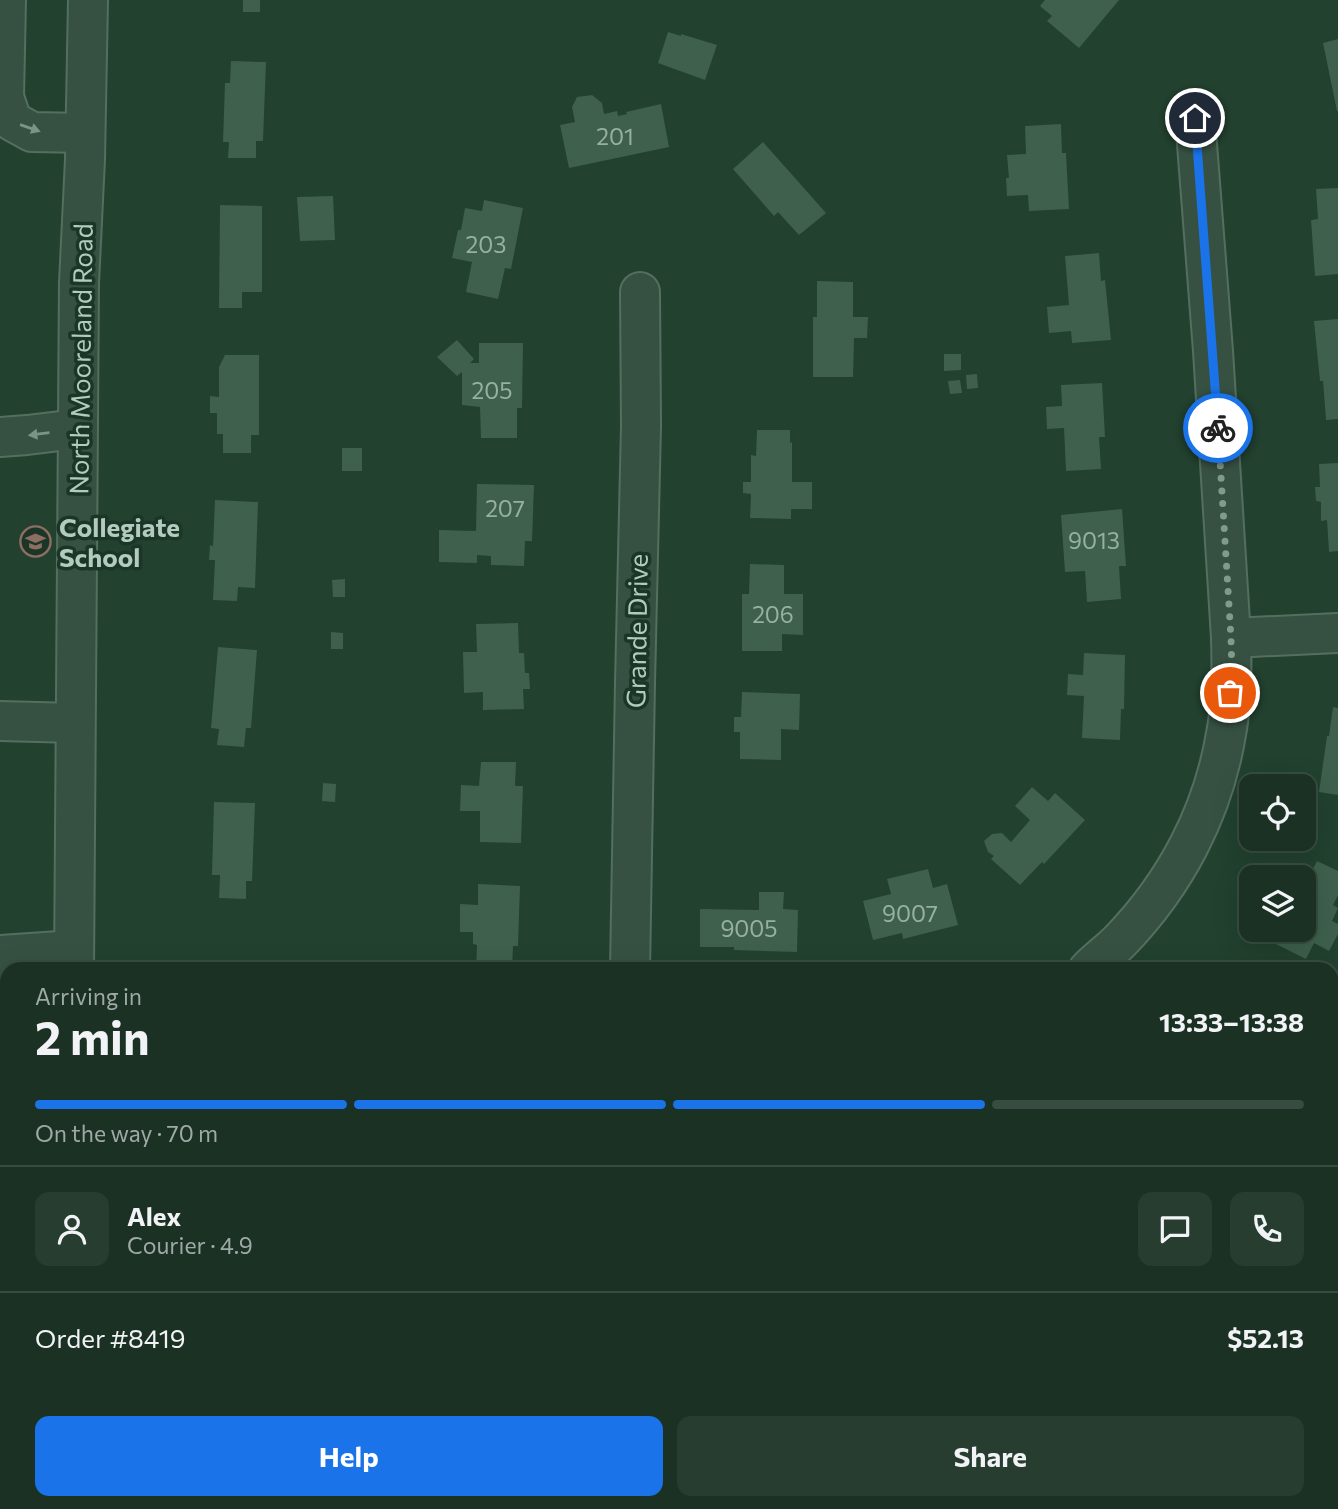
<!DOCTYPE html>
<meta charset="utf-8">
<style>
:root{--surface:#1a3123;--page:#273d30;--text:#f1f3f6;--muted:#9fa9a6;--line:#384c41;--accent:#1a73e8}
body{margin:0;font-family:Commissioner,sans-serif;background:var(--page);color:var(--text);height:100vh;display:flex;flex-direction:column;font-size:26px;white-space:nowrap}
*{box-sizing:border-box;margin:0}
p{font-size:23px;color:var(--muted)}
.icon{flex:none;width:38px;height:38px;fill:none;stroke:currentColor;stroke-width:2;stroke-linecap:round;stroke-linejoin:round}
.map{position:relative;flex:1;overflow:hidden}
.side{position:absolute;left:0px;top:962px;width:1339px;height:548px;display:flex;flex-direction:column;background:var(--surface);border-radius:21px 21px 0 0;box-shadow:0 7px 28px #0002,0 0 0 2px var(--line)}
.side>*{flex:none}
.buttons{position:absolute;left:1239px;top:774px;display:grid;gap:14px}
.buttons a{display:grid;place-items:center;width:77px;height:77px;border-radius:14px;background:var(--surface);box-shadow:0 7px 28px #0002,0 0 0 2px var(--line);font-size:35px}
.pin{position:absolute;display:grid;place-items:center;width:60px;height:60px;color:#fff;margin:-30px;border:4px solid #fff;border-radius:50%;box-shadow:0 2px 7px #0007}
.courier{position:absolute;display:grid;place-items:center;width:70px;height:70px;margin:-35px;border:5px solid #1a73e8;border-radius:50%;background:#fff;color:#222;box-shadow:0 2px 9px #0007}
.headline em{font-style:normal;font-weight:700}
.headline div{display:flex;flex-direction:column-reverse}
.headline{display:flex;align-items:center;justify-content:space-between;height:119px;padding:0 35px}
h1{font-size:46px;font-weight:700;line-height:52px}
.bar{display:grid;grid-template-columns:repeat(4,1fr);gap:10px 7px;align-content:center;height:84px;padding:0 35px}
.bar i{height:9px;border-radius:5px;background:var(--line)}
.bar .selected{background:var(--accent)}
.bar p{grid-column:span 4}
.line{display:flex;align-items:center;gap:18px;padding:0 35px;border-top:2px solid var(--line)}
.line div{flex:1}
.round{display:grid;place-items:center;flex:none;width:74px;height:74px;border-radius:14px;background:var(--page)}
.button{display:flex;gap:14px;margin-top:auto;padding:14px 35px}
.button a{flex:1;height:80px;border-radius:14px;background:var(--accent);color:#fff;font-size:28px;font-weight:700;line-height:80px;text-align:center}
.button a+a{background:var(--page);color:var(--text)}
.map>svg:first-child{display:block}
.building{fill:#3e604d}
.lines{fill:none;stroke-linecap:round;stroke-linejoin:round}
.minor-casing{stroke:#546e60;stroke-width:42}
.minor{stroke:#365142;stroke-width:38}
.oneway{fill:#7b9486}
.done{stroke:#809b8c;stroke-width:7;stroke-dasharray:0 12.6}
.route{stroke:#1a73e8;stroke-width:9}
.labels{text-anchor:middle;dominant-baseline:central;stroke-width:7;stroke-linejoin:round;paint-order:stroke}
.number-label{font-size:23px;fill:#96b0a2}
.street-label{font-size:26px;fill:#b3cbbe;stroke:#1b3627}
.poi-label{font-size:26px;font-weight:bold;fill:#b3cbbe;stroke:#1b3627;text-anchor:start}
</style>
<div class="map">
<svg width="1338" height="1509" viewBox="0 0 1338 1509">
<rect width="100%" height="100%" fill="#22412f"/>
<g class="building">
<rect x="243" y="0" width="17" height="12"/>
<path d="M1045,0h74l-40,48 -32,-27 5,-5 -12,-10z"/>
<path d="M668,32l13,4v-2l36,11 -12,35 -47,-17z"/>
<path d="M1338,39v72h-1l-14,-68z"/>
<path d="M231,61l35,1 -3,79h-7v17h-28l1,-16h-6l2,-59h5z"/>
<path d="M592,95l10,8 2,11 13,-3 1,5 9,-2 -1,-2 35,-8 8,43 -100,21 -9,-43 15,-3 -3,-15 5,-10z"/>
<path d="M1061,124l1,29h4l3,56 -40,2 -1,-16 -21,1 -1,-18h3l-2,-23 19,-1 -1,-28z"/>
<path d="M763,142l63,71 -27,22 -21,-23 -4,4 -41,-47z"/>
<path d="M1338,188v86l-23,2 -4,-56 7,-1 -2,-30z"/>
<path d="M333,196l2,44 -35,1 -3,-44z"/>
<path d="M484,200l39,8 -12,61 -6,-1 -7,31 -32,-7 6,-30 -20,-4 6,-28h3l4,-22 17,3z"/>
<path d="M220,205l42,1v86h-20v16h-23z"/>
<path d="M1099,253l2,28 4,-1 6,60 -39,3 -1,-12 -22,2 -2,-26 22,-2 -4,-49z"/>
<path d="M817,281l36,1v35h15l-1,21h-13l-1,39h-40v-60h4z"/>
<path d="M1338,319v100l-12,1 -3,-39h-3l-6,-60z"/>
<path d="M457,340l17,19 -4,4h9v-20h44l-1,65h-5v30h-36l-1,-31 -18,-2v-33l-5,4 -20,-19z"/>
<path d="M944,354h17v16l-17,1z"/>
<path d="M225,355h34v80h-8v18h-28v-19h-6v-21h-7v-17l9,1v-30z"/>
<path d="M977,374l1,14 -11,1 -1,-14z"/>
<path d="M960,380l2,13 -12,1 -2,-13z"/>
<path d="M1102,383l3,54h-6l2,32 -35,2 -2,-43 -17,1 -1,-22 16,-1 -1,-21z"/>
<path d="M757,430h33v13l2,-1v40h20v27h-21v10l-41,-1 1,-24 -8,-1v-11h8v-27l5,1z"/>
<rect x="342" y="448" width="20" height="23"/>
<path d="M1338,463v88l-9,1 -2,-32 -6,1v-19l-5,-1 -1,-14h5l-1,-23z"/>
<path d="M477,484l57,1 -2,56h-7l-1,25 -33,-1v-9l-14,-1v8l-38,-1v-32l37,1z"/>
<path d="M215,500l43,2 -3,86 -17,-1 -1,14 -24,-1 2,-40h-6l1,-15 3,1z"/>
<path d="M1122,509l4,57h-7l2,33 -34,3 -2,-31 -20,1 -4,-57z"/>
<path d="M750,564l34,1v29h19v41l-21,-1v17h-40v-57h7z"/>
<path d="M345,579v18h-12l-1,-17z"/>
<path d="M518,623l1,30h5l1,20h4l1,16h-7l1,20 -41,1v-18l-19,1 -1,-41h14l-1,-28z"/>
<path d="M331,632l12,1v16h-12z"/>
<path d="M218,647l39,3 -6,78h-5l-2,19 -27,-2 2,-16 -8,-1z"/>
<path d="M1084,653l41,2 -1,54h-3l-1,31 -38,-2 2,-42 -17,-1 1,-21 15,1z"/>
<path d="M742,692l58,2 -1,36 -18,-1v31l-41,-1v-27h-6v-15h7z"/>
<path d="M1333,707l5,1v87l-19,-3 8,-56h2z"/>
<path d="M481,762h35l-1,24h8l-2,57 -41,-1v-31h-20l1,-26 18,1z"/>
<path d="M323,783l13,1 -1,18 -13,-1z"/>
<path d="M1032,787l16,14 7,-8 30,27 -41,44 -2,-2 -22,23 -29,-26 3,-3 -6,-4 -4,-11 8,-7 10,-1 9,9 19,-22 -15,-14z"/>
<path d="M214,802l41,1 -3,78h-6v18l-27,-1 1,-23h-8z"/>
<path d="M1317,861l21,10v24l-5,10 5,3 -6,13 6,3v10l-9,17 -15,-8 -8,16 -36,-18 6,-12h28v-42z"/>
<path d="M928,869l5,19 14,-4 11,41 -55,14 -1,-6 -29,7 -10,-39 28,-7 -4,-15z"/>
<path d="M478,884l42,2 -2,60h-5l-1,24h-36l1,-25 -4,-1v-12h-13v-28l18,1z"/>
<path d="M759,892h25l-1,17 15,1 -1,42 -63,-2v-3h-34v-38l59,1z"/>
<path d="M7,1358v84h-1l-6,-20v-62z"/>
<path d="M652,1503h49l-3,6h-48z"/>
<path d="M1231,1503h40l-4,6h-27z"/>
</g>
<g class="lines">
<defs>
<g id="minor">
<path d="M6,0l-2,97 8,24 20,11 53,1"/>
<path d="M0,437l27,-2 50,-6"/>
<path d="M1231,638l107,-5"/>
<path d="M0,721l75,2"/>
<path d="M0,955l74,-5"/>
<path d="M74,970l5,-687 6,-124 3,-159"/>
<path d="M630,970l5,-287 6,-257 -1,-134"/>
<path d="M1088,970c10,-10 22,-19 32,-29 55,-57 93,-128 106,-207 6,-31 6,-64 5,-96l-18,-287 -18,-233"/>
<path d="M0,1255l7,-2"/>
<path d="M172,1503l2,6"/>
</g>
</defs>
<use href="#minor" class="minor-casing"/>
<use href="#minor" class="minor"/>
</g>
<defs><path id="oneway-solid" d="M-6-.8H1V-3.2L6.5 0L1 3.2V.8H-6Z" transform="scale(1.75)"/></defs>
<g class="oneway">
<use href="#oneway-solid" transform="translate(30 128) rotate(19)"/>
<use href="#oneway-solid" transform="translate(39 434) rotate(173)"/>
</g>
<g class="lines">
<path class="done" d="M1218,428l13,210 1,35 -2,20"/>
<path class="route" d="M1195,118l23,310"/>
</g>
<defs>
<symbol id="school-ring" viewBox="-11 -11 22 22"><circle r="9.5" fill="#1b3627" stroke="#8d6e63" stroke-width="1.5"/><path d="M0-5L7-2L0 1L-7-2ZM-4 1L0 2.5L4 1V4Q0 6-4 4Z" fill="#8d6e63"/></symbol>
</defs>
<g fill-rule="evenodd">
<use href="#school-ring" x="18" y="524" width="35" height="35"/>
</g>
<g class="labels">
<g class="number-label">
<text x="615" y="136">201</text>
<text x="486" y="244">203</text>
<text x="492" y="390">205</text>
<text x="505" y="508">207</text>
<text x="1094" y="540">9013</text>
<text x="773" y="614">206</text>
<text x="910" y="913">9007</text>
<text x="749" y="928">9005</text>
</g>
<g class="street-label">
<text transform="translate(80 359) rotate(-89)">North Mooreland Road</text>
<text transform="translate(636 631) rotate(-89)">Grande Drive</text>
</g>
<g class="poi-label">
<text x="59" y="526">Collegiate<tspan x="59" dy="30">School</tspan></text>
</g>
</g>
</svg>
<div class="buttons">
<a><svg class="icon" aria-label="locate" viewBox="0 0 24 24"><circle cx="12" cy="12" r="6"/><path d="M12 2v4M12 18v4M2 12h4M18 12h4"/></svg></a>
<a><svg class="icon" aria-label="layers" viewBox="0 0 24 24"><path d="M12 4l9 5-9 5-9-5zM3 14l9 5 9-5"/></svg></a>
</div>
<div class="pin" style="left:1230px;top:693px;background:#ea580c"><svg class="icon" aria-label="bag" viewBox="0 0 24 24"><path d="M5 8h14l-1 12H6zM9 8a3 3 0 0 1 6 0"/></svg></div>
<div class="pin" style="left:1195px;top:118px;background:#1f2937"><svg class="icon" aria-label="home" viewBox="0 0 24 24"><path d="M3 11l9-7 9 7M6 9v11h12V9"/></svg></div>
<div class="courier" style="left:1218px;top:428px"><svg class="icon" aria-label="bike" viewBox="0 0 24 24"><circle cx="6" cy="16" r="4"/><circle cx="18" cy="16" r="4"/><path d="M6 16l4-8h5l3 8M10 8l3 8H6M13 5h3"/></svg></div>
<section class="side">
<div class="headline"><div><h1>2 min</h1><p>Arriving in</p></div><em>13:33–13:38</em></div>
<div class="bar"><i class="selected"></i><i class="selected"></i><i class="selected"></i><i></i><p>On the way · 70 m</p></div>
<div class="line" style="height:126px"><a class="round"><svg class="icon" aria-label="person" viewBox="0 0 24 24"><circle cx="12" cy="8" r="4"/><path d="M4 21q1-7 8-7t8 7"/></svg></a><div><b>Alex</b><p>Courier · 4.9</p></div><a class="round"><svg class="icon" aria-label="chat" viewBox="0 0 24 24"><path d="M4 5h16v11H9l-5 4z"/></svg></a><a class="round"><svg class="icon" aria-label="phone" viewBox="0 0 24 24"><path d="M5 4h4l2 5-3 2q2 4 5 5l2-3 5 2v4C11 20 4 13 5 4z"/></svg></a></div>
<div class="line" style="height:91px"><div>Order #8419</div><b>$52.13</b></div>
<div class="button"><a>Help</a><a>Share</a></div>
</section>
</div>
